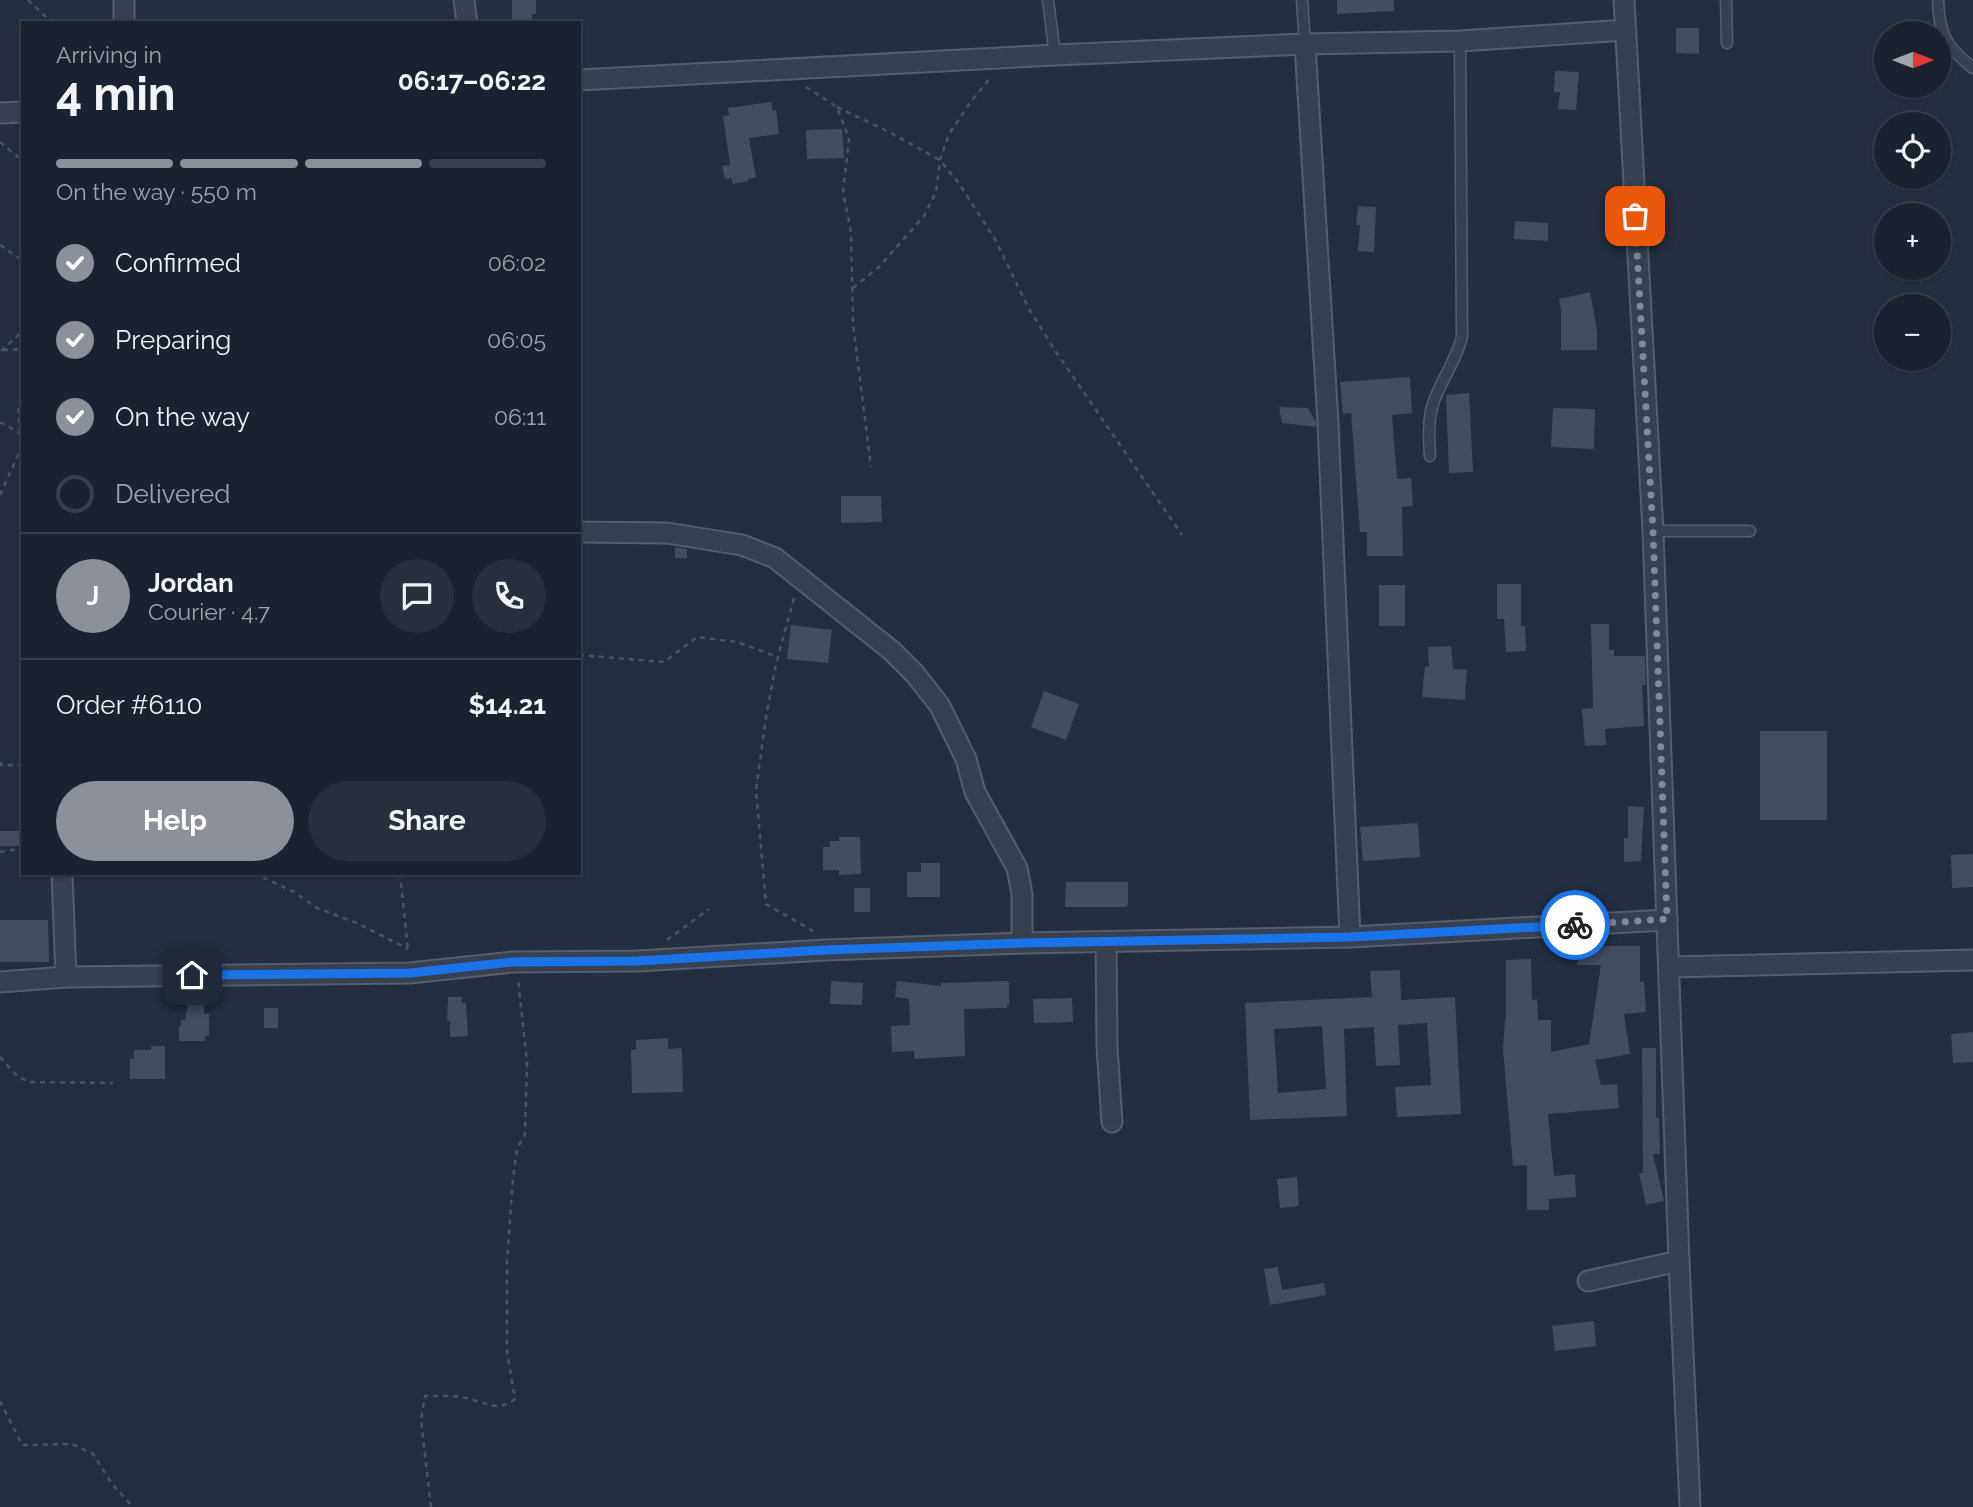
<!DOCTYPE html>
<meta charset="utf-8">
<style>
:root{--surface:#1a2230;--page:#272f3c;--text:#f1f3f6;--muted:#9fa4ab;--line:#383f4c;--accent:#8c9099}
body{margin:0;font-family:Raleway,sans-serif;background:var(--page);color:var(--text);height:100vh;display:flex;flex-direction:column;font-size:26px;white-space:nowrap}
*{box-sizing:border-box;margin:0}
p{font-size:23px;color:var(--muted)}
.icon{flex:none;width:38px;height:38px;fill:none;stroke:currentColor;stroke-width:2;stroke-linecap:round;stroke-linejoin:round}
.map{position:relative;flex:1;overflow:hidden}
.details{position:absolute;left:21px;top:21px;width:560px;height:854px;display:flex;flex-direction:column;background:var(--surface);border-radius:0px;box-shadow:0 2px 5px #0004,0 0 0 2px var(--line)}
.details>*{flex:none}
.needle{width:46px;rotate:90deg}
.controls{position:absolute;left:1874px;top:21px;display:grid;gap:14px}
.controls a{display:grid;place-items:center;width:77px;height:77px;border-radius:50%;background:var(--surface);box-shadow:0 2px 5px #0004,0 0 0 2px var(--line);font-size:35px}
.pin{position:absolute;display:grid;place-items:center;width:60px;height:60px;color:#fff;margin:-30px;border-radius:14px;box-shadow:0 4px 10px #0006}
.courier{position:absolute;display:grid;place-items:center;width:70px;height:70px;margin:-35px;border:5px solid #1a73e8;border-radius:50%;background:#fff;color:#222;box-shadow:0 2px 9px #0007}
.overview em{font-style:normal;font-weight:700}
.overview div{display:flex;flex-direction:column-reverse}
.overview{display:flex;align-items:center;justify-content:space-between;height:119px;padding:0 35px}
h1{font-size:46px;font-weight:700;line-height:52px}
.bar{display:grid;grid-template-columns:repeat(4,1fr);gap:10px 7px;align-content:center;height:84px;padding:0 35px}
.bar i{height:9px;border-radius:5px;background:var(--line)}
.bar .active{background:var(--accent)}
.bar p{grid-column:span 4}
.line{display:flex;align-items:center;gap:18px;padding:0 35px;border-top:2px solid var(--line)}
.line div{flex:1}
.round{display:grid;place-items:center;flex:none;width:74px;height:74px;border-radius:37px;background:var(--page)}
ol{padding:0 35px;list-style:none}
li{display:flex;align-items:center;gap:21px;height:77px}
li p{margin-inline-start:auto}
li .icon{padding:7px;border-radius:50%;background:var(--accent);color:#fff;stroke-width:4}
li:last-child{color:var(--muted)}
li i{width:38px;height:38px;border:4px solid var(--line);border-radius:50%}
.button{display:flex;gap:14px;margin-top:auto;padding:14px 35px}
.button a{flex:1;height:80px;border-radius:42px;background:var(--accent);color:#fff;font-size:28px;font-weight:700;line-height:80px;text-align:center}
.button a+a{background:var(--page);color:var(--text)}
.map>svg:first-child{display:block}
.building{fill:#424d62;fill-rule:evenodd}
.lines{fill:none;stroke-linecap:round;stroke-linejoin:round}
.service-casing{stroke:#555e6d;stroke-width:13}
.minor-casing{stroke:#555e6d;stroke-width:23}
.path{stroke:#43595e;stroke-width:2.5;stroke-dasharray:5 5;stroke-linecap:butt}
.service{stroke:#374050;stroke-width:10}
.minor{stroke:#374050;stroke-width:19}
.done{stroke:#818a9a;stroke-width:7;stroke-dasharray:0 12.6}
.route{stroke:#1a73e8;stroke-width:9}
</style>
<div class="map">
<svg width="1973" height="1507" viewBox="0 0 1973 1507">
<rect width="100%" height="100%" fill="#232e40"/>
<g class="building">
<path d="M512,0h24v14h-4v9h-20z"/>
<path d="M1337,0h57v11l-57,3z"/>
<path d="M1676,28h23v26l-23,-1z"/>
<path d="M1555,71l24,1 -3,38 -18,-1 2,-17h-6z"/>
<path d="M771,102l2,9 3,-1 3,24 -30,4 7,39 -8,2v2l-15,3 -2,-6 -6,1 -3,-13 8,-1 -7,-49 6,-1 -1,-7z"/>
<path d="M842,129l2,29 -37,1 -1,-29z"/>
<path d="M1358,206l18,1 -2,45 -16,-1 2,-26h-4z"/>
<path d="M1515,221l33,2v18l-34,-2z"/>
<path d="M1590,292l7,38v20h-36v-40l-2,-11z"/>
<path d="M1410,377l2,36 -20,2 5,64 14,-1 2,28 -11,1 1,49h-36v-24h-7l-9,-119 -8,1 -3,-32z"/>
<path d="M1469,393l4,79 -24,1 -3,-78z"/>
<path d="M1279,407l29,1 8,14v5l-34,-4z"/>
<path d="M1553,408l42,1 -1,40 -43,-2z"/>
<path d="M841,496h40l1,26 -41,1z"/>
<path d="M675,547l12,2v9h-12z"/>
<path d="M1497,584h24v42h4l1,25 -20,1 -2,-33h-7z"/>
<rect x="1379" y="585" width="26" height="41"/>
<path d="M1591,624h18v26h5v6h31l1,29h-4l2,41 -39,3 1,16 -21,1 -3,-37 11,-1z"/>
<path d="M791,625l41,5 -4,33 -41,-4z"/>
<path d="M1451,646l2,23 14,1 -2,30 -43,-3 3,-31 4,1 -1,-20z"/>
<path d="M1044,691l35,13 -13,36 -35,-13z"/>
<rect x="1760" y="731" width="67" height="89"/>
<path d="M1628,806l16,1 -3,54 -17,1v-24h4z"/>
<path d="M1418,823l2,34 -57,4 -3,-34z"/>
<rect x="0" y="831" width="23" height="15"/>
<path d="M839,837h21l1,37 -22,1v-5h-16v-23h7v-6h9z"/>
<path d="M1973,854v33l-21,1 -1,-33z"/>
<path d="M921,863h19v34h-33v-25h14z"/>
<path d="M1066,882h62v22l-2,3h-61z"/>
<rect x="854" y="888" width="16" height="24"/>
<path d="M0,920h48l1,42h-49z"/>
<path d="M1577,946h63v36l4,-1 2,31 -22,2 6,40 -35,6 6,25 16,-1 2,24 -71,6 6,62 21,-2 1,23 -27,2v11h-22v-45l-14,1 -10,-117 2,-30h1v-59l25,-1 1,41 5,-1 1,21h13v32l38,-8 12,-79h-24z"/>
<path d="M1400,970l1,30 54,-3 6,117 -64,3 -2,-30 36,-2 -4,-62 -29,2 2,40 -24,1 -2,-39 -30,2 3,87 -97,4 -5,-117 127,-6 -2,-26zM1322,1026l4,63 -48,4 -4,-64z"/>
<path d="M831,981l32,2 -1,22 -32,-1z"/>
<path d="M897,981l44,5v-3l66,-2 2,1v23h-2v3l-43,1 1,47 -51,3v-8l-22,1 -1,-26 19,-1 -1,-26 -14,-2z"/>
<path d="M448,997h14v6h4l2,33 -18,1v-16h-3z"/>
<path d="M1072,998l1,24 -39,1 -1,-24z"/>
<path d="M188,1005h16v9h5v22h-4v5h-26v-15h2v-6h4z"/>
<rect x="264" y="1008" width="14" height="20"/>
<path d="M1973,1032v30l-20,1 -2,-29z"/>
<path d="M668,1038v11l14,-1 1,44 -51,1 -1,-43 5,-1v-9z"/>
<path d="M151,1046h14v33h-35v-20h4v-9h17z"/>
<path d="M1642,1048h14v70h3l1,36h-7l11,47 -18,4 -7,-32h4z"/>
<path d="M1297,1177l2,29 -19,2 -3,-29z"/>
<path d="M1278,1267l4,23 42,-7 2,12 -56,10 -6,-36z"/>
<path d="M1594,1321l2,25 -41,5 -3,-25z"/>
</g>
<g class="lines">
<defs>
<g id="service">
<path d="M1048,0l7,55"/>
<path d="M1302,0l3,44"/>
<path d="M1726,0l1,43"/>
<path d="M1938,0c1,34 8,47 35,68"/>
<path d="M1430,456c-1,-16 -2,-33 2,-49 7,-25 25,-46 30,-71l-2,-295"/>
<path d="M1653,531h97"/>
</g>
<g id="minor">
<path d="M124,0v23"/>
<path d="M464,0l3,23"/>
<path d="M1624,0l29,531 26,730 11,246"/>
<path d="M1305,44l23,379 22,514"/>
<path d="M579,80l476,-25 250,-11 155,-3 166,-11"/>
<path d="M0,113l23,-1"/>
<path d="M579,532l88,1 75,12 33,13 117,93 23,23 25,32 26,53 9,33 42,76 5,26v49"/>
<path d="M62,873l4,104"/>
<path d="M1106,943l1,104 5,75"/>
<path d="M1669,967l304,-7"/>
<path d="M0,982l66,-5 344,-4 103,-11 125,-1 187,-11 197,-7 328,-6 317,-17"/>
<path d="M1588,1281l91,-20"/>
</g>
</defs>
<use href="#service" class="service-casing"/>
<use href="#minor" class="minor-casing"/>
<g class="path">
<path d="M28,0l20,19 14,4"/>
<path d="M806,87l31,20 12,32 -6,53 8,40 2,92 18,143"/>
<path d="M837,107l52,25 51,28 20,25 36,56 33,68 25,40 128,186"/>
<path d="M0,142l23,19"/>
<path d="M0,245l23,16"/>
<path d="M853,288l26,-21 45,-51 12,-24 4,-32 9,-26 23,-34 19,-23"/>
<path d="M3,350l20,-1"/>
<path d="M1,351l22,-20"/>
<path d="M0,422l20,11 3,6"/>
<path d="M20,433l-2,-21 5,-25"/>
<path d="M0,495l23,-51"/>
<path d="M794,598l-18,66 -10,53 -10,73 10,114 49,28"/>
<path d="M579,655l85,7 33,-25 40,5 41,15"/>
<path d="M0,762l1,3h22"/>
<path d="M0,852l23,-4"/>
<path d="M254,873l40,19 23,16 40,15 51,26"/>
<path d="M400,873l8,77"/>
<path d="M667,940l42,-31"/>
<path d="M0,1057l15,17 13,8 85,1"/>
<path d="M0,1401l22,44 50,-1 21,10 19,30 21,23"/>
<path d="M431,1507l-10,-87 4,-24c13,0 29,-1 41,2 20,4 30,15 49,1l-8,-47v-91l6,-83 4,-29 8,-15 2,-71 -9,-84"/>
</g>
<use href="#service" class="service"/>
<use href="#minor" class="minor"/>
</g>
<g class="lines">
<path class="done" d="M1575,925l92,-6 -14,-388 -18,-315"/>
<path class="route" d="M192,975l218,-2 103,-11 125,-1 187,-11 197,-7 328,-6 225,-12"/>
</g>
</svg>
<div class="controls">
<a><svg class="needle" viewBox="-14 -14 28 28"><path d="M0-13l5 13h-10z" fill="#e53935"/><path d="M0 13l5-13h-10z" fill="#9fa4ab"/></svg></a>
<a><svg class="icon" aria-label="locate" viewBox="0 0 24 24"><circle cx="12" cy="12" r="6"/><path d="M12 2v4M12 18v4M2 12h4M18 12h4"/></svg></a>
<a>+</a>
<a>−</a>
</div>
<div class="pin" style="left:1635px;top:216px;background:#ea580c"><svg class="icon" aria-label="bag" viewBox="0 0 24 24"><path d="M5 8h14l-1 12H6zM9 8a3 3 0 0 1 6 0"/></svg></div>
<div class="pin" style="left:192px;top:975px;background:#1f2937"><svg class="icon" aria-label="home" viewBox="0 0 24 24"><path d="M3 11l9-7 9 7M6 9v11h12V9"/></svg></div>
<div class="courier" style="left:1575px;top:925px"><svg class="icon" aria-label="bike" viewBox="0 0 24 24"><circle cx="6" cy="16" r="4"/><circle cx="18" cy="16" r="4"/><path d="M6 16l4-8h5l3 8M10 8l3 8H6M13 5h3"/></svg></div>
<section class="details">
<div class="overview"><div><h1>4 min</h1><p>Arriving in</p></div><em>06:17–06:22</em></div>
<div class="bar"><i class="active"></i><i class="active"></i><i class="active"></i><i></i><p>On the way · 550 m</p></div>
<ol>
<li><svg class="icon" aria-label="check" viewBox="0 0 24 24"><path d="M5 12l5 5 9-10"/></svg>Confirmed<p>06:02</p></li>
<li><svg class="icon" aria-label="check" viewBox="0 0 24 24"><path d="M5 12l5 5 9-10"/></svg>Preparing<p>06:05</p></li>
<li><svg class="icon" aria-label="check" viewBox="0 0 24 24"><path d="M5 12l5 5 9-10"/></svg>On the way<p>06:11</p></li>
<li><i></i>Delivered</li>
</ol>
<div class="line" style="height:126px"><b class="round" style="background:var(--accent);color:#fff">J</b><div><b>Jordan</b><p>Courier · 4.7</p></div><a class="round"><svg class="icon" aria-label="chat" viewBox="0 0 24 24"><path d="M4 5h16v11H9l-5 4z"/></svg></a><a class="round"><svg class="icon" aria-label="phone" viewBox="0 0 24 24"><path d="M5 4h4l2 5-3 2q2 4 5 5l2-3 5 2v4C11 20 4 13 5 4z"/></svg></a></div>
<div class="line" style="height:91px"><div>Order #6110</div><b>$14.21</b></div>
<div class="button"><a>Help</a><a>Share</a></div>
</section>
</div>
